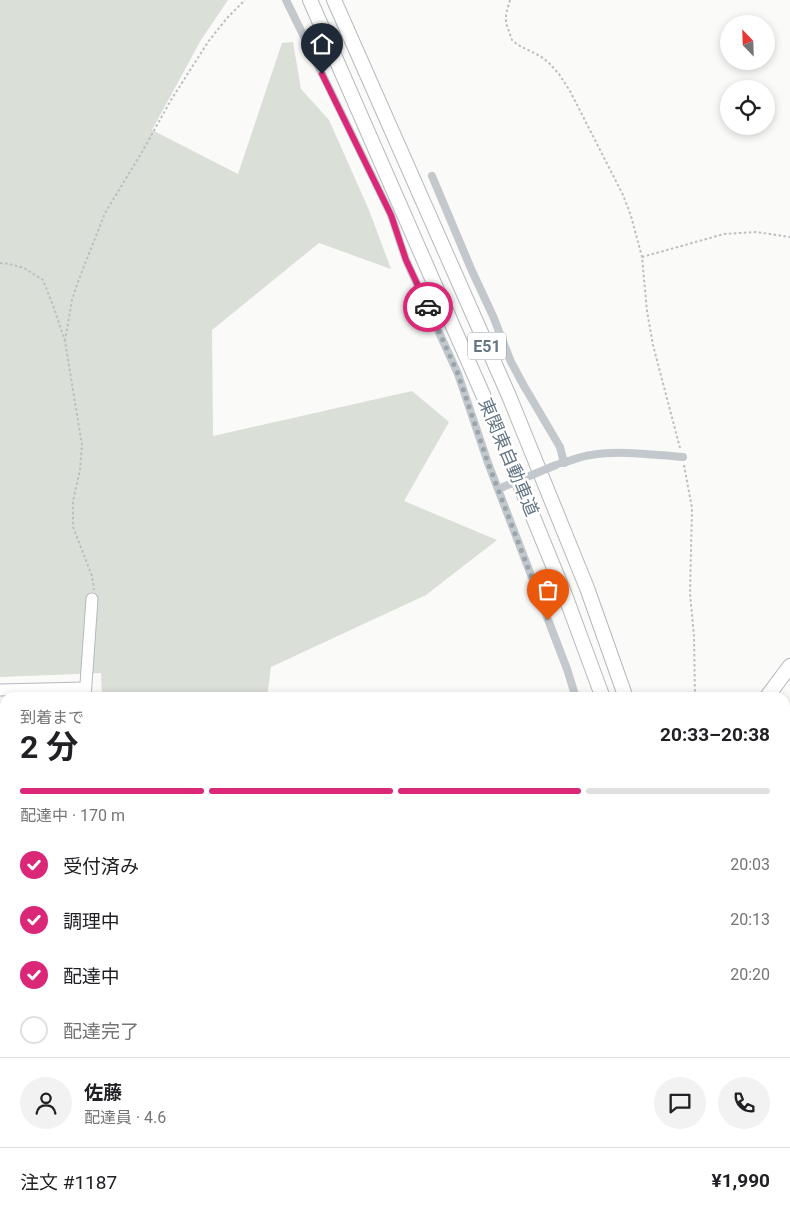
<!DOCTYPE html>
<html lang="ja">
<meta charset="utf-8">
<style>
:root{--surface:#fff;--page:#f2f2f2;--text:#202124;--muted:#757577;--line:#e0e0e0;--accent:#db2777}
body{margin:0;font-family:Roboto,"Noto Sans JP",sans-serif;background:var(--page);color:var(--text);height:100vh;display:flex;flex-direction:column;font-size:19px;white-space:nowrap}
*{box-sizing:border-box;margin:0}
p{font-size:16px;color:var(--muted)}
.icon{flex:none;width:28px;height:28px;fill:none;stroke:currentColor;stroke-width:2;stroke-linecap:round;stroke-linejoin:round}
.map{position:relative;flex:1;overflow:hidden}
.panel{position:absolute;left:0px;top:692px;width:790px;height:531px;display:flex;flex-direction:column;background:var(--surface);border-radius:15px 15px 0 0;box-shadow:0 2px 8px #0003}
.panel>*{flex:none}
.needle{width:32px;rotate:337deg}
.controls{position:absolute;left:720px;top:15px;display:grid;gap:10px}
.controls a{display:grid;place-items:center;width:55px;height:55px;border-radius:50%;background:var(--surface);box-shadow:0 2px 8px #0003;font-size:25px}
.pin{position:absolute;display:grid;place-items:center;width:42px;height:42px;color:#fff;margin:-51px -21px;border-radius:50% 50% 50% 0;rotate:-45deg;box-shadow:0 0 5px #0007}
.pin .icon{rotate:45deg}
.courier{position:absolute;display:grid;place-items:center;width:50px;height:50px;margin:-25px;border:4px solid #db2777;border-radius:50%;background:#fff;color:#222;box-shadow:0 1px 6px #0007}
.summary em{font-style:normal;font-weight:700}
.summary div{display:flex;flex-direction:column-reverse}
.summary{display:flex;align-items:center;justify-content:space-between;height:85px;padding:0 20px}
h1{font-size:32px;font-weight:700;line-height:38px}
.bar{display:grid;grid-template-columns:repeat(4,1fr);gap:8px 5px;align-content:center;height:60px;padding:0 20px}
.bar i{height:6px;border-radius:4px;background:var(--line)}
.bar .on{background:var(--accent)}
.bar p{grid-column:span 4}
.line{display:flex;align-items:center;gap:12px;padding:0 20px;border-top:1px solid var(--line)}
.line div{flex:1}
.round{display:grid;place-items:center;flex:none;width:52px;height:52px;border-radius:26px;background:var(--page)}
ol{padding:0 20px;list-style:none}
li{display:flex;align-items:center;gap:15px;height:55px}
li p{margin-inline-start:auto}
li .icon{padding:5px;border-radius:50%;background:var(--accent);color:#fff;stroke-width:4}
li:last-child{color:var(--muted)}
li i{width:28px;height:28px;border:2px solid var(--line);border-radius:50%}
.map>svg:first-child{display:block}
.green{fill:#dadfd7}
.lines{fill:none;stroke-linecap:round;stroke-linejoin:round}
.secondary-casing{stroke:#b3babf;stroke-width:13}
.highway-casing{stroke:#b4b9bd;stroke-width:16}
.path{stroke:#bbbfc2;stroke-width:2;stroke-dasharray:2.5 2.5;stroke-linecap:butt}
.street{stroke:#c3c8cc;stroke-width:8}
.secondary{stroke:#fff;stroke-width:11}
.highway{stroke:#fff;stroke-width:14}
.street-bridge{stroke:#c3c8cc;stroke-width:8}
.done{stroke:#99a4ac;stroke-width:5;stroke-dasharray:0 9}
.route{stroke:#db2777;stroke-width:6}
.labels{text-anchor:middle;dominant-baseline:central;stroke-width:5;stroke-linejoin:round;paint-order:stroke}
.shield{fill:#fff;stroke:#939fa8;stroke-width:1}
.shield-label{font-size:16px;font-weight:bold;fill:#657683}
.street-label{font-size:18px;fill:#657683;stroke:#fff}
</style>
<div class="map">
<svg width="790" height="1223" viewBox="0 0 790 1223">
<rect width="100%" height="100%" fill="#fafaf8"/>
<path class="green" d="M0,0h228l-27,40 -49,90 86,44 44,-131 11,-1 8,47 28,31 40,90 22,59 -72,-26 -107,87 1,106 199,-45 37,31 -45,79 93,39 -71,55 -155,72 -4,30h-165l-1,-24 -101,4z"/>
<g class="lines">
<defs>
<g id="secondary">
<path d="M0,690l85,-2"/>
<path d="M85,698l7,-99"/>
<path d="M0,933l5,-1"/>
<path d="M0,1212h5"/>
<path d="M106,1219l15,4"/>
<path d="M157,1223v-4"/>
</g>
<g id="highway">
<path d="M310,0l177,404 78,191 38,103"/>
<path d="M334,0l175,396 78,192 39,110"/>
<path d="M766,698l24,-32"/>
<path d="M757,1219l1,4"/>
<path d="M777,1219l1,4"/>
<path d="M423,1223l3,-4"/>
</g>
</defs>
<use href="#secondary" class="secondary-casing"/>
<use href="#highway" class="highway-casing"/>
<g class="path">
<path d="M510,0l-4,14v9l6,17 6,5 22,11 8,6 11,12 11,17 53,104 8,21 11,41 5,54 6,34 27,103"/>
<path d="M642,257l82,-23 32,-2 34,5"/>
<path d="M0,263l9,1 15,4 19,12 11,28 11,33 17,104 -2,25 -7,31v26l19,49 2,14"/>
<path d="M65,341l7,-41 7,-21 26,-66 37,-61 29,-52 37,-58 19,-24 18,-18"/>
<path d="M684,465l8,43 -2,86 4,42 1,62"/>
<path d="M785,916l5,7"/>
</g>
<g class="street">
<path d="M286,0l90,184 15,31 15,45 52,114 30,89 79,206 9,29"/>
<path d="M432,176l40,95 21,45 18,46 13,24 36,61 4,16"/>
<path d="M561,463c10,-2 20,-7 30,-8 31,-5 62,0 92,2"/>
<path d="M785,1149l5,16"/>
<path d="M727,1219l1,4"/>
</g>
<use href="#secondary" class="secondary"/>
<use href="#highway" class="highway"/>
<path class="street-bridge" d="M503,487l53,-22"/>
</g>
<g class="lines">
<path class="done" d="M428,307l30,67 30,89 60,157"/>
<path class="route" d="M322,74l69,141 15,45 22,47"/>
</g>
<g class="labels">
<rect class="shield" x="468" y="332.5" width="38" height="27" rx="4"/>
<g class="shield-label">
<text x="487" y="346">E51</text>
</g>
<g class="street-label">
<text transform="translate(509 457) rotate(67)">東関東自動車道</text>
</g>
</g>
</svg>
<div class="controls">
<a><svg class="needle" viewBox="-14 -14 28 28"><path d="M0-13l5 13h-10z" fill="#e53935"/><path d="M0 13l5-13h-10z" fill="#757577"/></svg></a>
<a><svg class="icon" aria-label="locate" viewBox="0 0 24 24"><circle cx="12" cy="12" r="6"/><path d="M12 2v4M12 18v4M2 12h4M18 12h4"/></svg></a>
</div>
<div class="pin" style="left:548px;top:620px;background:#ea580c"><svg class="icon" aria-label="bag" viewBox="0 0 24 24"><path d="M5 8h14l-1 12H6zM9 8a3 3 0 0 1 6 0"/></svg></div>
<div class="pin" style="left:322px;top:74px;background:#1f2937"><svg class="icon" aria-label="home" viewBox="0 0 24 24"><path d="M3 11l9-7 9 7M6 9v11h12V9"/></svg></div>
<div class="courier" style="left:428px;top:307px"><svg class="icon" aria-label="car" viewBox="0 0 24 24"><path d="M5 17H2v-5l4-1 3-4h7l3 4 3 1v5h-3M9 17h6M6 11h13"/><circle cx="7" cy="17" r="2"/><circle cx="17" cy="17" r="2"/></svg></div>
<section class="panel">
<div class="summary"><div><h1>2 分</h1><p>到着まで</p></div><em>20:33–20:38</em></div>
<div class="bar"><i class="on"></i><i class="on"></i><i class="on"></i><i></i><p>配達中 · 170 m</p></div>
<ol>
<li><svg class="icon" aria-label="check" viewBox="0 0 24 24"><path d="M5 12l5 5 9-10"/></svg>受付済み<p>20:03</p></li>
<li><svg class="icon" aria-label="check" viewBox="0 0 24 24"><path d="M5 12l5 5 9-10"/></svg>調理中<p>20:13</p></li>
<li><svg class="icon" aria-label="check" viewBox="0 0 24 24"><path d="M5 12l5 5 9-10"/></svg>配達中<p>20:20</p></li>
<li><i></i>配達完了</li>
</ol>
<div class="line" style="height:90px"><a class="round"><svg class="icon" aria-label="person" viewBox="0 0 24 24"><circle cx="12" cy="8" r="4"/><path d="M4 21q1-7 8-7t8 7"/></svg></a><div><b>佐藤</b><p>配達員 · 4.6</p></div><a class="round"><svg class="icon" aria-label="chat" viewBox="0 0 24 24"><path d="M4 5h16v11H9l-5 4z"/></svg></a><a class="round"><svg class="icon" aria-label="phone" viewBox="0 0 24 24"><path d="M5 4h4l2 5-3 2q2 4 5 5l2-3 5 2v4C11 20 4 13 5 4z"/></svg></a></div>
<div class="line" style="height:65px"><div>注文 #1187</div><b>¥1,990</b></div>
</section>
</div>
